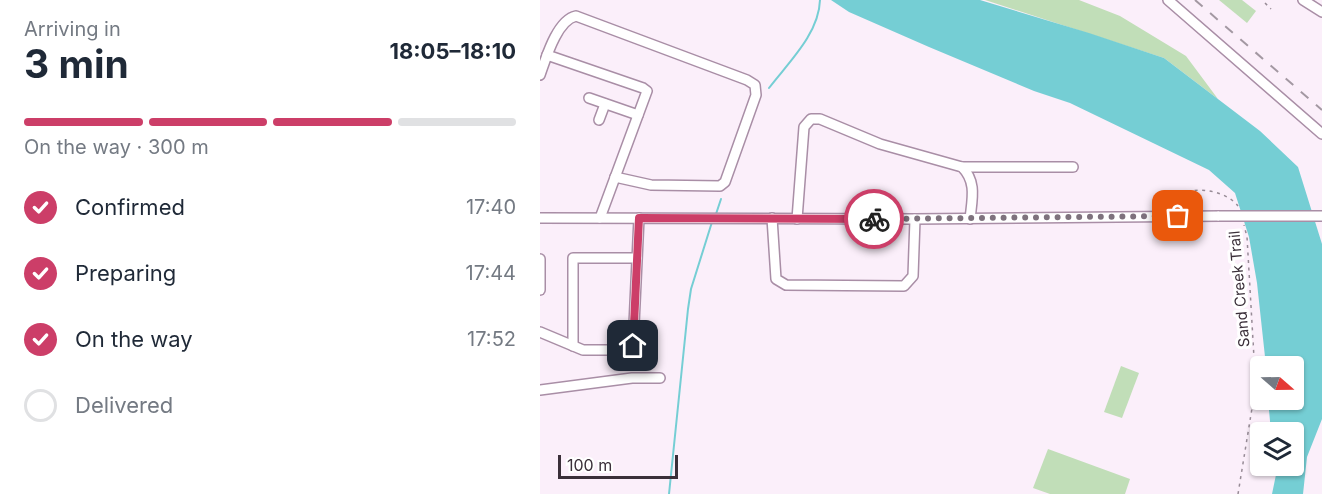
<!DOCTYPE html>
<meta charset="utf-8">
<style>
:root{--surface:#fff;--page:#f2f2f3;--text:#1f2937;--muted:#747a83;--line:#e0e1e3;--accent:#cc3e68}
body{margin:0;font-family:Inter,sans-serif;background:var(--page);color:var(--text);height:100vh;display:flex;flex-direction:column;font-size:22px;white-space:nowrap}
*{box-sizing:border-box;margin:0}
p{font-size:20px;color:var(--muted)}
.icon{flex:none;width:33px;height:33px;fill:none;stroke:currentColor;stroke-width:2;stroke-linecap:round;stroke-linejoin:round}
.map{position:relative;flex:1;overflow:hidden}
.drawer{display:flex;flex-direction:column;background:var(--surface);width:540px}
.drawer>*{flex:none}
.needle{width:39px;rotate:110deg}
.fabs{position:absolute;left:710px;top:356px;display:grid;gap:12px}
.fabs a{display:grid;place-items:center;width:54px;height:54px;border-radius:6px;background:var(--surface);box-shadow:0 2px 4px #0004;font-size:30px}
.scale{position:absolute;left:18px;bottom:15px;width:120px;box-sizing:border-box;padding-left:6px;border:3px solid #3a2f39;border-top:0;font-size:16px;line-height:21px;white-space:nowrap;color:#3a2f39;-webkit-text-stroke:4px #fff;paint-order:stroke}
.pin{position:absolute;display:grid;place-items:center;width:51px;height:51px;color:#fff;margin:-26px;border-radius:12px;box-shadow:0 3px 9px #0006}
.courier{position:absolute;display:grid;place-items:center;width:60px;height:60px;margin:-30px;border:4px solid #cc3e68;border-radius:50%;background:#fff;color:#222;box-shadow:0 2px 8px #0007}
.overview em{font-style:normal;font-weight:700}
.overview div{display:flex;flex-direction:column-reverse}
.overview{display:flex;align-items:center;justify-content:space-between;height:102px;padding:0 24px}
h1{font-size:39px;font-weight:700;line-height:45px}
.bar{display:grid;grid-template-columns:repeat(4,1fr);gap:9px 6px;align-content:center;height:72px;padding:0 24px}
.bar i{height:8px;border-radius:4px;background:var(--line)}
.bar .active{background:var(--accent)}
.bar p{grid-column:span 4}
ol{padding:0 24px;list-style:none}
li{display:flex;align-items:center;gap:18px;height:66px}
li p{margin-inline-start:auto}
li .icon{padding:6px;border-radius:50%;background:var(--accent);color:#fff;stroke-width:4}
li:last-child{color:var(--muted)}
li i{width:33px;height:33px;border:3px solid var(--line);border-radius:50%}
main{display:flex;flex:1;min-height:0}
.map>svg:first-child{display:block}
.green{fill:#c1deb8}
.water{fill:#75ced4}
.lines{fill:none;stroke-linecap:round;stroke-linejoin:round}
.stream{stroke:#75ced4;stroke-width:2}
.minor-casing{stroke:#a98ea6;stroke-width:12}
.path{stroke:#978b96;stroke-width:1.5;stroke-dasharray:3 4.5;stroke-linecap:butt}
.minor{stroke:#fff;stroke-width:9}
.rail{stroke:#a398a2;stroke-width:2;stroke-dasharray:10 10;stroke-linecap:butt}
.minor-bridge-casing{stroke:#a98ea6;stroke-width:12;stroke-linecap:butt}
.minor-bridge{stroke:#fff;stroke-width:9}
.done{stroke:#7e727d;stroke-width:6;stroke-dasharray:0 10.8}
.route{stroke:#cc3e68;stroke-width:8}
.labels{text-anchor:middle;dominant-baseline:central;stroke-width:6;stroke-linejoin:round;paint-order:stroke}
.street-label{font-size:15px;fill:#3a2f39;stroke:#fff}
</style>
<main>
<section class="drawer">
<div class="overview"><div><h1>3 min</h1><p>Arriving in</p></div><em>18:05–18:10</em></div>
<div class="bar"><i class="active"></i><i class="active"></i><i class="active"></i><i></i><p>On the way · 300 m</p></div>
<ol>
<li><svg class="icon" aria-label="check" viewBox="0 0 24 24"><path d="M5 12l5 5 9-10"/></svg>Confirmed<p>17:40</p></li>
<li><svg class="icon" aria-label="check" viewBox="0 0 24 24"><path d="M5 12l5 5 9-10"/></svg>Preparing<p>17:44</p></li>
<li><svg class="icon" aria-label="check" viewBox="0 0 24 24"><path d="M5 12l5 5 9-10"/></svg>On the way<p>17:52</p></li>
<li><i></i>Delivered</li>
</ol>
</section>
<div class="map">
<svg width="782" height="494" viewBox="0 0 782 494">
<rect width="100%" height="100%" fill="#fbeffa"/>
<g class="green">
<path d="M445,0h94l41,16 66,40 32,43 -54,-41z"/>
<path d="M679,0h23l14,11 -9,12z"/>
<path d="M581,366l18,7 -17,45 -18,-6z"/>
<path d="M508,449l82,30 -5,15h-75l-17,-6z"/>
</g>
<path class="water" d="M291,0h149l109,33 75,25 96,73 38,36 24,77v175l-15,38 -4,37h-31l6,-29h15v-33h-22l-3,-33h25v-33h-27l-9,-83 -8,-46 -14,-44 -26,-23 -139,-67 -36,-12 -105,-44 -80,-35z"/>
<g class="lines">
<g class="stream">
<path d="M229,88c19,-25 50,-54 51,-88"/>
<path d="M176,214l5,-15"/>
<path d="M129,494l19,-185 3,-20 21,-67"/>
</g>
<defs>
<g id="minor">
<path d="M628,0l154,134"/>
<path d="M763,0l19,12"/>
<path d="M7,55l96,33 4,3 -47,127"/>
<path d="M0,75c6,-17 17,-55 36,-59l171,64 8,5 1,10 -31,87 -5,4 -69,-1 -36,-8"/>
<path d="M49,98l49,17"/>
<path d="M59,120l6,-16"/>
<path d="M422,167h111"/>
<path d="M0,218l375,1 304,-3"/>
<path d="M232,218l4,61 10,6 118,1 9,-10 2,-57"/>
<path d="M257,219l7,-92 7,-8h9l60,25 82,23c15,15 10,32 8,52"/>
<path d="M0,259v31"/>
<path d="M0,332l43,18h47l3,-4 6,-128"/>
<path d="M33,346v-88h64"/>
<path d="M0,390l92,-12h28"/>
</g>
</defs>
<use href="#minor" class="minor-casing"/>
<g class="path">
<path d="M725,3l6,6"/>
<path d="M634,209c4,-29 52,-20 64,-3"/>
<path d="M698,494l16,-98 1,-21 -8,-138 -3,-12"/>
</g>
<use href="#minor" class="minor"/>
<path class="rail" d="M655,0l127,110"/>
<defs>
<path id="minor-bridge" d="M679,216h103"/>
</defs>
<use href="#minor-bridge" class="minor-bridge-casing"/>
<use href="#minor-bridge" class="minor-bridge"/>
</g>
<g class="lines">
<path class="done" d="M334,219l304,-3"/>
<path class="route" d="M93,346l6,-128 235,1"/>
</g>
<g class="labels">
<g class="street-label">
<text transform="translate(699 289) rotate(-95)">Sand Creek Trail</text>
</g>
</g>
</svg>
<div class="fabs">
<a><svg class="needle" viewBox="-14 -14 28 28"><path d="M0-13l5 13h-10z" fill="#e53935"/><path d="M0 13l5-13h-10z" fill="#747a83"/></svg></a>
<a><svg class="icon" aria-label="layers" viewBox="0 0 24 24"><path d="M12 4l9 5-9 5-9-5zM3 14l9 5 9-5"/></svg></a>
</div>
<div class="scale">100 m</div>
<div class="pin" style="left:638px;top:216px;background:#ea580c"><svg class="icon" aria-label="bag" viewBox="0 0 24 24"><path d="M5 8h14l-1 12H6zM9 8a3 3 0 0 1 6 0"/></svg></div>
<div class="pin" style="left:93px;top:346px;background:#1f2937"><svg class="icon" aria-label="home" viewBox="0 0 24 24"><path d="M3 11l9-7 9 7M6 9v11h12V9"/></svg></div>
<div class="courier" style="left:334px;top:219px"><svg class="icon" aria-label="bike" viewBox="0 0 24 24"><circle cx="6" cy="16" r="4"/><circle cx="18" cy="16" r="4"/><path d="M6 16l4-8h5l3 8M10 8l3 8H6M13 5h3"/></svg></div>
</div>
</main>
